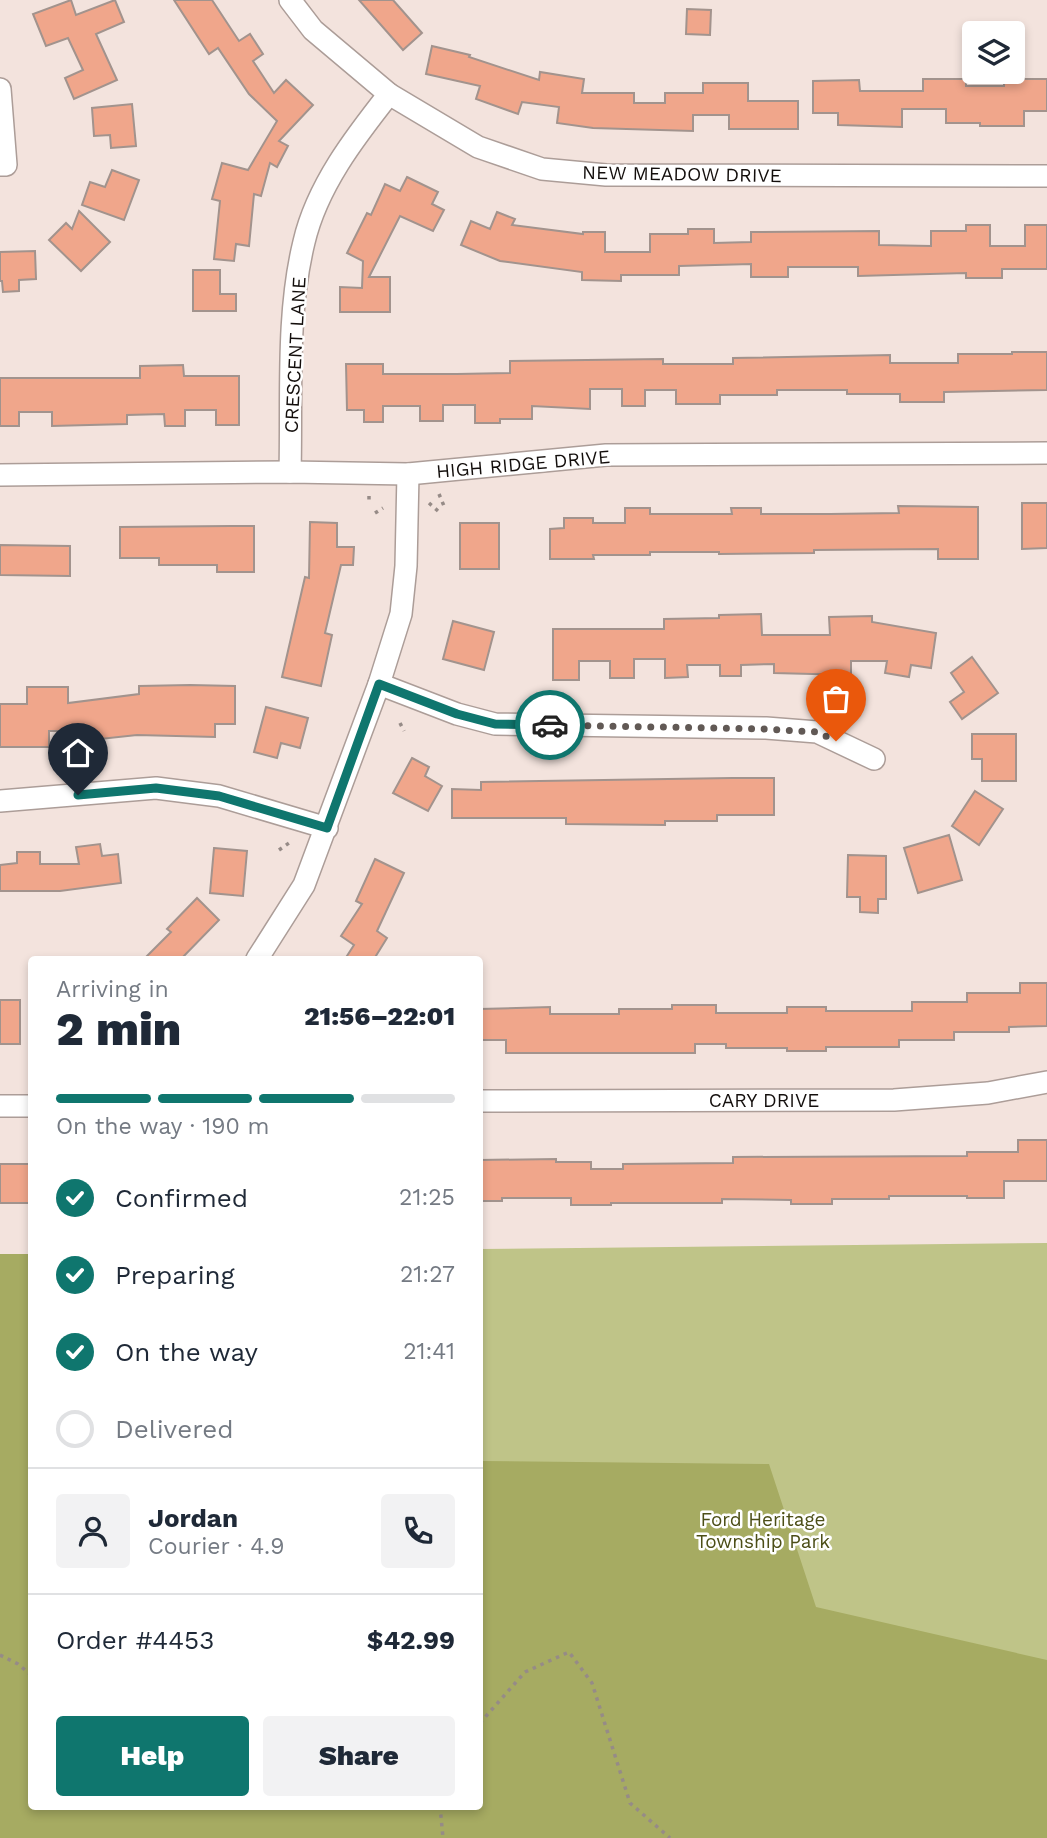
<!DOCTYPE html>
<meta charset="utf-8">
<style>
:root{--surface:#fff;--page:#f2f2f3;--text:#1f2937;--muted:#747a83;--line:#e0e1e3;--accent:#0f766e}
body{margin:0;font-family:"Work Sans",sans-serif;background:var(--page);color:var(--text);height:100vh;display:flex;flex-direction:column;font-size:26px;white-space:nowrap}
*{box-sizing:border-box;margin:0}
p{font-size:23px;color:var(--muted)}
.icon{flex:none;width:38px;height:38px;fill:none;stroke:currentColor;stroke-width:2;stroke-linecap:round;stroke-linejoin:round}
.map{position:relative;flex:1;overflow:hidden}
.drawer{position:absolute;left:28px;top:956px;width:455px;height:854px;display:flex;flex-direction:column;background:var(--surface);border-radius:7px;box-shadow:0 4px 10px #0003}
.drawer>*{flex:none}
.controls{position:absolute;left:962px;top:21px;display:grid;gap:14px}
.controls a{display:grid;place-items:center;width:63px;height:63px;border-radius:7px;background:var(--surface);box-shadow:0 4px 10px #0003;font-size:35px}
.pin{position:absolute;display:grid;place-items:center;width:60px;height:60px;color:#fff;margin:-72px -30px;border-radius:50% 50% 50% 0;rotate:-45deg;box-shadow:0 0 7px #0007}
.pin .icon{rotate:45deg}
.courier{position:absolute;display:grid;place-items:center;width:70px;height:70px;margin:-35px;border:5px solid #0f766e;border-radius:50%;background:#fff;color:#222;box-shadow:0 2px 9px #0007}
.summary em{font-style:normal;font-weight:800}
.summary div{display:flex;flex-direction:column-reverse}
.summary{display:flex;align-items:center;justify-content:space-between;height:119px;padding:0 28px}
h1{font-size:46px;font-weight:800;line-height:52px}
.bar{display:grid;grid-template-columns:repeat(4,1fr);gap:10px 7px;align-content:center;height:84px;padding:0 28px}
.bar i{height:9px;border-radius:5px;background:var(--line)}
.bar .on{background:var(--accent)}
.bar p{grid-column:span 4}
.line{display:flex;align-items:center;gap:18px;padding:0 28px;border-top:2px solid var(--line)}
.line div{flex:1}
.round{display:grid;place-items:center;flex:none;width:74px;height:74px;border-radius:7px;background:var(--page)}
ol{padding:0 28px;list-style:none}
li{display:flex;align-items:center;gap:21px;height:77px}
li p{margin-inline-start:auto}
li .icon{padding:7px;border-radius:50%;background:var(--accent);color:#fff;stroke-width:4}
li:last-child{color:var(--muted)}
li i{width:38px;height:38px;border:4px solid var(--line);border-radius:50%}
.button{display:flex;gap:14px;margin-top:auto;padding:14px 28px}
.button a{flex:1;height:80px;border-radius:7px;background:var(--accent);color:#fff;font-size:28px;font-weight:800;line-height:80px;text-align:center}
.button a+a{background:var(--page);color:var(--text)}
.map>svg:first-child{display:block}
.green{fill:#bfc488}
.forest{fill:#a6ab62}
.building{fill:#f0a68b;stroke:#a2938d;stroke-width:2}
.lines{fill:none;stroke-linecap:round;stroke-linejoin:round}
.minor-casing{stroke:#ac9d98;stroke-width:24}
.path{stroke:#968b87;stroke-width:3.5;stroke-dasharray:3.5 5;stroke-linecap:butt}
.minor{stroke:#fff;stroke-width:21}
.done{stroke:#615955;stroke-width:7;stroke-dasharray:0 12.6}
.route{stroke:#0f766e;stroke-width:9}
.labels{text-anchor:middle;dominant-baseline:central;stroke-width:5;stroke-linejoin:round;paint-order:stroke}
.street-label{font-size:19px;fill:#130e0c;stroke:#fff}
.park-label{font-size:19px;fill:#4c4e17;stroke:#fff}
</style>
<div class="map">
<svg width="1047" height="1838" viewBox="0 0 1047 1838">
<rect width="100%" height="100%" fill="#f3e3dd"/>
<path class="green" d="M1047,1243v595h-1047v-584h31l1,552h448v-557z"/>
<path class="forest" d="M0,1254h31l1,552h448v-345l289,3 47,143 231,53v178h-1047z"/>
<g class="building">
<path d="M71,0l5,15 39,-15 9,22 -28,12 21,46 -43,19 -9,-21 18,-8 -15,-32 -22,8 -13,-32z"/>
<path d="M174,0h38l27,41 11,-7 13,20 -10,7 21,32 12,-13 27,25 -34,36 9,5 -11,21 -7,-4 -9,33 -7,-2 -5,52 -13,-2 -2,17 -20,-2 6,-58 -8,-2 10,-36 26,7 29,-49 -28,-27 -31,-46 -9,6z"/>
<path d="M359,0h34l29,33 -19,17z"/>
<path d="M687,9l24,1 -1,25 -24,-1z"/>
<path d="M432,46l38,9 -1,2 70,23 1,-8 44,7 -2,14h52v10h31v-10h38v-10h45v18h50v28h-69v-14h-36v16l-100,-3 -36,-5 2,-16 -37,-5 -4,12 -42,-15 4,-13 -54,-12z"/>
<path d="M1004,72h20v7h23v32h-23v15h-44v-3h-34v-14h-44v18l-64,-2v-12h-25v-32l46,-1 1,11h63v-12h43v7h38z"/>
<path d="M132,104l4,42 -25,2 -1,-13 -16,1 -2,-28z"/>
<path d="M112,170l27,10 -15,40 -42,-15 8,-23 15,5z"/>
<path d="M407,177l31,15 -6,12 12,6 -11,21 -33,-15 -31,61h21v35h-50v-25l22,1 1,-27 -16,-8 20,-40 4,2 14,-31 15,7z"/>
<path d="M79,211l31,31 -29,29 -32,-31 17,-17 6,6z"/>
<path d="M497,212l18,7 -3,6 71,9v-2h22v20h45v-18h38v-5h26v14l37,-1v-10l128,-1v14l52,1v-15h35v-6h24v21h35v-21h22v44h-45v9h-36v-5l-108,3v-9h-70v10h-37v-13l-72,2v9h-58v6l-39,-1v-8l-82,-11 -39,-16 10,-24 19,8z"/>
<path d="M35,251l1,28 -17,1v11l-16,1 -1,-11h-2v-29z"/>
<path d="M193,270h27v24h16v17h-43z"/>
<path d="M1012,352h35v38l-103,2v10h-44v-8h-53v-4h-70v5h-57v9h-44v-14h-31v16h-23v-17h-32v20l-58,-3v13h-32v4h-25v-18h-32v16h-23v-15h-37v16h-19v-12h-17l-1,-46h37v10h74l53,-1v-12l153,-2v5h70v-6l157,-3v8h68v-9h54z"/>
<path d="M183,365l1,11h55v49h-23v-15h-31v16h-20l-1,-12 -37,1v9l-75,2v-14h-33v14h-19v-48h140v-12z"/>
<path d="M1022,503h25v45l-25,1z"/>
<path d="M898,506l80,1v52h-40v-10l-124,1v3l-95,1v-2h-69v3h-57l1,4h-44v-30l14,-1v-10h29v5h32v-15h25v6h82l-1,-6h30v6h69l69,-1z"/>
<path d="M310,522l27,1v24h17l-1,18h-12l-16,68 7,2 -11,51 -39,-9 23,-100 4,1z"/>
<rect x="460" y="523" width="39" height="46"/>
<path d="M230,526h24v46h-37v-7h-58v-7h-39v-31z"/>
<path d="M0,545l70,1v30l-70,-1z"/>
<path d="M761,614l1,21h68l-1,-18 43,-1v6l64,11 -5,35 -20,-3 -2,12 -24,-4 2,-12h-36v14l-77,-2v-9l-33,1v11h-21v-11h-33l1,12 -23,1v-19h-31v19h-24v-17h-31v19h-26v-51h111v-10l55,-1v-3z"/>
<path d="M453,621l41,11 -10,38 -41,-11z"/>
<path d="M972,657l26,36 -36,26 -12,-17 14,-10 -13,-19z"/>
<path d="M190,685l45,1v38h-20v13l-78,-2 -55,6 -1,-10h-32v16h-49v-43h27v-17h41v16l71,-9v-8z"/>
<path d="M266,707l42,11 -8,30 -19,-5 -4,15 -23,-6z"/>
<path d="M972,734h44v47h-34v-22h-10z"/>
<path d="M412,758l17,9 -4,9 17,10 -14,25 -35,-18z"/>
<path d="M732,778h42v37h-57v6h-52v4l-99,-1v-6h-114v-29l29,1v-8z"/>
<path d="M975,791l28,18 -24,36 -27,-19z"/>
<path d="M949,835l13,45 -44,13 -14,-45z"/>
<path d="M100,844l2,12 16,-2 3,29 -61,8h-60v-26l17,-2v-11h23v12h39l-3,-17z"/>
<path d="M214,848l33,3 -4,45 -33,-3z"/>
<path d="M848,855l38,1v43h-8v14l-18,-1v-15h-13z"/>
<path d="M375,859l29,14 -27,58 10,7 -13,21h-29l9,-14 -13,-9 21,-32 -6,-3z"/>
<path d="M197,898l22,22 -38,39h-37l27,-27 -4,-3z"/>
<path d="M1020,983h27v43l-38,1v5h-55v8h-55v7h-73v4h-39v-3h-61v-4h-31v9h-189v-13h-26v-31l70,-2v7h69v-5h53v-4h44v8h71v-6h39v4h86v-9h55v-9h53z"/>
<rect x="0" y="1000" width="20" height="44"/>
<path d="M1018,1140h29v41h-43v17h-37v-2h-78v3h-57v5h-41v-4l-69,-1v4h-111v2h-40v-7h-69v3h-22v-41l76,-1v3h35v7h32v-5l110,-1v-6l234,-1v-4h51z"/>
<rect x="0" y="1164" width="32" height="39"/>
</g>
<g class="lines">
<defs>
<g id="minor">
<path d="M290,0l23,30 76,64 89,53 64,22 64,6 441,1"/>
<path d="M0,89l6,76h-6"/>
<path d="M290,472c2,-75 -4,-157 14,-230 13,-56 51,-105 85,-148"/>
<path d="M0,475l290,-3 118,2 198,-19 441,-2"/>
<path d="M379,684l78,30 38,10 271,4 51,4 57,27"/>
<path d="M0,801l156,-13 63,8 108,32"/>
<path d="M257,959l47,-74 75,-201 22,-70 5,-48 2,-92"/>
<path d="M480,1101l414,-1 94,-7 59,-11"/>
<path d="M0,1106h32"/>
</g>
</defs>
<use href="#minor" class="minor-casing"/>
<g class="path">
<path d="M439,494l5,12"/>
<path d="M369,496v8"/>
<path d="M429,503l9,8"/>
<path d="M375,513l8,-5"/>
<path d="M400,723l4,8"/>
<path d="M279,850l10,-7"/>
<path d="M0,1655l18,9 14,12"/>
<path d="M480,1723l45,-51 44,-20 23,31 38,120 40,35"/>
<path d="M440,1806l3,32"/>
</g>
<use href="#minor" class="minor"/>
</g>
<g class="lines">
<path class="done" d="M550,725l215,4 52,3 19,9"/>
<path class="route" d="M78,795l78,-7 63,8 108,32 52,-144 78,30 38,10 55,1"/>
</g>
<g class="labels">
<g class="street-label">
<text transform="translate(682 174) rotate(1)">NEW MEADOW DRIVE</text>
<text transform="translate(295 355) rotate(-87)">CRESCENT LANE</text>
<text transform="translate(523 464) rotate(-5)">HIGH RIDGE DRIVE</text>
<text x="764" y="1100">CARY DRIVE</text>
</g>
<g class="park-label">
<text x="763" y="1519">Ford Heritage<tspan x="763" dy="22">Township Park</tspan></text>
</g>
</g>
</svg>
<div class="controls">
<a><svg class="icon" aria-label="layers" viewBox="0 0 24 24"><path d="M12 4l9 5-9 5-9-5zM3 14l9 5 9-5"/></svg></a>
</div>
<div class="pin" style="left:836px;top:741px;background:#ea580c"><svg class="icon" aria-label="bag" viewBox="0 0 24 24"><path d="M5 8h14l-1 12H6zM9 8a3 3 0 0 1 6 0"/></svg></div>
<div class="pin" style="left:78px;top:795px;background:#1f2937"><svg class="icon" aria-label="home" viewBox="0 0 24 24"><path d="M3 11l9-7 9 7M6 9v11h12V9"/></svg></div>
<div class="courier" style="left:550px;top:725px"><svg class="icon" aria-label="car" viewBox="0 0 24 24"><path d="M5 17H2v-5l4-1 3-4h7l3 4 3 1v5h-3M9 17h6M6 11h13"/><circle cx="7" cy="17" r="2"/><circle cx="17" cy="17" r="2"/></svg></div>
<section class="drawer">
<div class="summary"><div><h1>2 min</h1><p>Arriving in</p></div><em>21:56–22:01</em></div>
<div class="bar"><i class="on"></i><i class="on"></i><i class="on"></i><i></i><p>On the way · 190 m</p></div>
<ol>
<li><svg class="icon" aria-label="check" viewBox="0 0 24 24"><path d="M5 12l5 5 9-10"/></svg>Confirmed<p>21:25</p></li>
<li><svg class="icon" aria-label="check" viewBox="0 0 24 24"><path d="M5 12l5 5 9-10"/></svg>Preparing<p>21:27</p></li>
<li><svg class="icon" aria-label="check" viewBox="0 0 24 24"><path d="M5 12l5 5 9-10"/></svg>On the way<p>21:41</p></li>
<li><i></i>Delivered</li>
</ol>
<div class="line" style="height:126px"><a class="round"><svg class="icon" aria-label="person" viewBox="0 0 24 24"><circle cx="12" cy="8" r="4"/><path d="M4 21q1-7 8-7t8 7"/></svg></a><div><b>Jordan</b><p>Courier · 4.9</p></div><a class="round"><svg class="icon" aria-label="phone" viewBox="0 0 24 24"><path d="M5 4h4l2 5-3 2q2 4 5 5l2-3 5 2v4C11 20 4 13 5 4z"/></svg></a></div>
<div class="line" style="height:91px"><div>Order #4453</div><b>$42.99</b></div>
<div class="button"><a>Help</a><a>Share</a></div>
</section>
</div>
